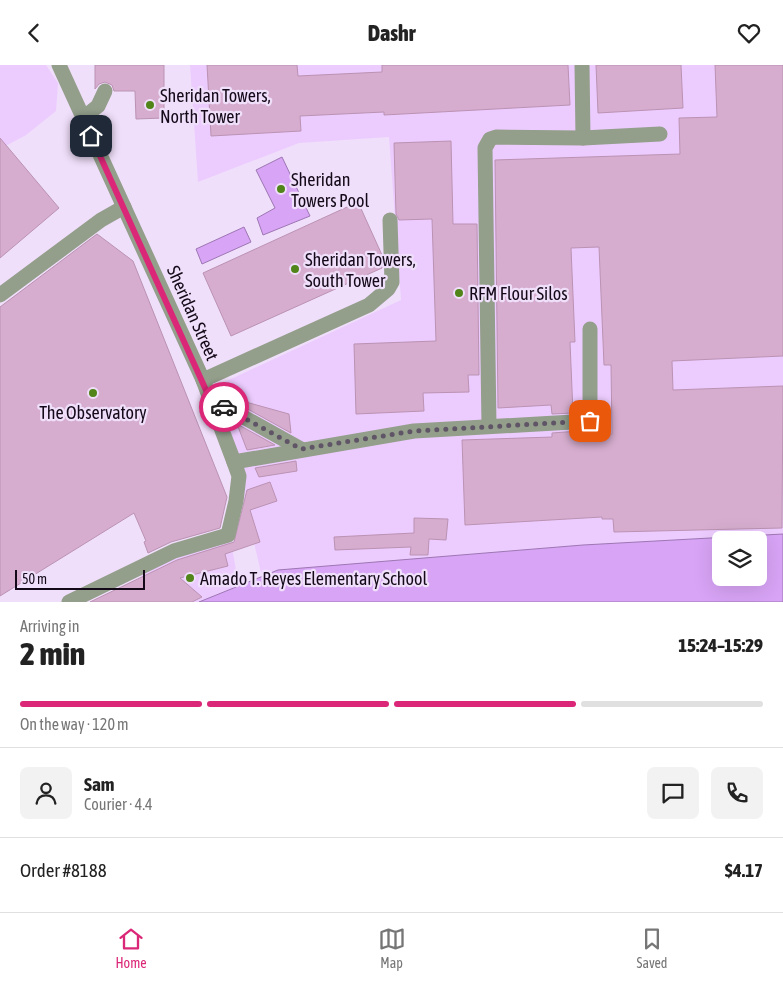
<!DOCTYPE html>
<meta charset="utf-8">
<style>
:root{--surface:#fff;--page:#f2f2f2;--text:#222;--muted:#767676;--line:#e0e0e0;--accent:#db2777}
body{margin:0;font-family:"Asap Condensed",sans-serif;background:var(--page);color:var(--text);height:100vh;display:flex;flex-direction:column;font-size:19px;white-space:nowrap}
*{box-sizing:border-box;margin:0}
p{font-size:16px;color:var(--muted)}
.icon{flex:none;width:28px;height:28px;fill:none;stroke:currentColor;stroke-width:2;stroke-linecap:round;stroke-linejoin:round}
.map{position:relative;height:537px;overflow:hidden}
.sheet{display:flex;flex-direction:column;background:var(--surface);flex:1}
.sheet>*{flex:none}
.buttons{position:absolute;left:712px;top:466px;display:grid;gap:10px}
.buttons a{display:grid;place-items:center;width:55px;height:55px;border-radius:8px;background:var(--surface);box-shadow:0 5px 20px #0002;font-size:25px}
.scale{position:absolute;left:15px;bottom:12px;width:130px;box-sizing:border-box;padding-left:5px;border:2px solid #130918;border-top:0;font-size:14px;line-height:18px;white-space:nowrap;color:#130918;-webkit-text-stroke:4px #f0dffa;paint-order:stroke}
.pin{position:absolute;display:grid;place-items:center;width:42px;height:42px;color:#fff;margin:-21px;border-radius:10px;box-shadow:0 2px 8px #0006}
.courier{position:absolute;display:grid;place-items:center;width:50px;height:50px;margin:-25px;border:4px solid #db2777;border-radius:50%;background:#fff;color:#222;box-shadow:0 1px 6px #0007}
.overview em{font-style:normal;font-weight:800}
.overview div{display:flex;flex-direction:column-reverse}
.overview{display:flex;align-items:center;justify-content:space-between;height:85px;padding:0 20px}
h1{font-size:32px;font-weight:800;line-height:38px}
.bar{display:grid;grid-template-columns:repeat(4,1fr);gap:8px 5px;align-content:center;height:60px;padding:0 20px}
.bar i{height:6px;border-radius:4px;background:var(--line)}
.bar .active{background:var(--accent)}
.bar p{grid-column:span 4}
.line{display:flex;align-items:center;gap:12px;padding:0 20px;border-top:1px solid var(--line)}
.line div{flex:1}
.round{display:grid;place-items:center;flex:none;width:52px;height:52px;border-radius:8px;background:var(--page)}
header{display:flex;justify-content:space-between;align-items:center;height:65px;padding:0 20px;background:var(--surface);font-size:22px;font-weight:800}
.menu{display:flex;justify-content:space-around;align-items:center;height:70px;border-top:1px solid var(--line);background:var(--surface);font-size:14px;color:var(--muted)}
.menu a{display:grid;justify-items:center;gap:2px}
.menu .active{color:var(--accent)}
.map>svg:first-child{display:block}
.built{fill:#ecccfe}
.water{fill:#d8a4f6;stroke:#9d76b3;fill-rule:evenodd}
.building{fill:#d6adce;stroke:#bb92b3}
.lines{fill:none;stroke-linecap:round;stroke-linejoin:round}
.minor{stroke:#939e8b;stroke-width:15}
.done{stroke:#605467;stroke-width:5;stroke-dasharray:0 9}
.route{stroke:#db2777;stroke-width:6}
.poi-dot{fill:#51851a;stroke:#f0dffa;stroke-width:2}
.labels{text-anchor:middle;dominant-baseline:central;stroke-width:4.5;stroke-linejoin:round;paint-order:stroke}
.poi-label{font-size:18px;fill:#130918;stroke:#f0dffa;text-anchor:start}
.street-label{font-size:18px;fill:#130918;stroke:#f0dffa}
</style>
<header><svg class="icon" aria-label="back" viewBox="0 0 24 24"><path d="M15 5l-7 7 7 7"/></svg>Dashr<svg class="icon" aria-label="heart" viewBox="0 0 24 24"><path d="M12 20l-8-8c-3-5 5-10 8-4 3-6 11-1 8 4z"/></svg></header>
<div class="map">
<svg width="783" height="537" viewBox="0 0 783 537">
<rect width="100%" height="100%" fill="#f0dffa"/>
<g class="built">
<path d="M0,0h46l12,18 -2,28 -30,24 -26,14z"/>
<path d="M190,0h593v469l-200,11 -322,28 -43,-188 183,-85 -12,-163 -90,6 -101,39z"/>
<path d="M230,472l9,49 -40,16h-46l-15,-33z"/>
</g>
<g class="water">
<path d="M282,92l28,59 -47,19 -6,-17 18,-10 -19,-38z"/>
<path d="M244,162l7,15 -49,22 -6,-15z"/>
<path d="M783,469v68h-584l79,-32 305,-25zM721,475h38v37h-38z"/>
</g>
<g class="building">
<path d="M95,0h69v53l-28,1 -1,-28h-21l-2,-6 -7,-3 -6,2 -4,5z"/>
<path d="M207,0h90l1,11 84,-4v-7h186l2,40 -186,10v-3l-84,4 1,15 -90,5z"/>
<path d="M596,0h85l2,43 -85,5z"/>
<path d="M715,0h68v291l-111,5 1,29 110,-4 -1,142 -168,4 -1,-13h-11v-2l-137,8 -3,-85 90,-3v-4l27,-2v5l33,-2 -1,-69h-7l-5,-118 -28,1 4,94h-5l3,71 -21,1 -1,-9 -53,3 -3,-248 185,-6 -1,-36 38,-1z"/>
<path d="M0,73l59,70 -59,50z"/>
<path d="M451,76l2,83h24l2,151h-11l1,17 -46,1 1,18 -68,3 -2,-70 82,-3 -4,-122 -33,1 -3,-6 -2,-71z"/>
<path d="M358,137l24,53v13l-151,68 -28,-63z"/>
<path d="M97,169l36,27 94,236 -7,31 -49,14 -23,11 -4,-11 2,-1 -12,-28 -134,83v-289z"/>
<path d="M235,334l54,15 2,19 -56,-31z"/>
<path d="M237,359l38,21 -28,5z"/>
<path d="M296,396l1,10 -38,6 -4,-9z"/>
<path d="M270,417l7,19 -27,9 10,32 -35,12 3,12 -48,12 22,19 -10,5h-102l87,-42 57,-18 13,-52z"/>
<path d="M414,453l34,1 -2,21 -17,-1 -1,16h-18l1,-8 -76,3 -1,-13 80,-4z"/>
</g>
<g class="lines">
<g class="minor">
<path d="M59,0l144,315 31,82 5,14 -3,25 -8,34 -54,16 -105,51"/>
<path d="M582,0l1,73"/>
<path d="M83,53l15,-12 7,-15"/>
<path d="M0,230l101,-75 23,-13"/>
<path d="M203,315l166,-75 19,-16 4,-7 -2,-62"/>
<path d="M211,334l90,50"/>
<path d="M489,361l-4,-278 5,-9 6,-2 87,1 77,-4"/>
<path d="M234,397l180,-31 176,-10v-92"/>
</g>
</g>
<g class="lines">
<path class="done" d="M224,342l77,42 113,-18 176,-10"/>
<path class="route" d="M91,71l119,263 14,8"/>
</g>
<g class="poi-dot">
<circle cx="150" cy="40" r="5"/>
<circle cx="281" cy="124" r="5"/>
<circle cx="295" cy="204" r="5"/>
<circle cx="459" cy="228" r="5"/>
<circle cx="93" cy="328" r="5"/>
<circle cx="190" cy="513" r="5"/>
</g>
<g class="labels">
<g class="poi-label">
<text x="160" y="30">Sheridan Towers,<tspan x="160" dy="21">North Tower</tspan></text>
<text x="291" y="114">Sheridan<tspan x="291" dy="21">Towers Pool</tspan></text>
<text x="305" y="194">Sheridan Towers,<tspan x="305" dy="21">South Tower</tspan></text>
<text x="469" y="228">RFM Flour Silos</text>
<text x="93" y="347" text-anchor="middle">The Observatory</text>
<text x="200" y="513">Amado T. Reyes Elementary School</text>
</g>
<g class="street-label">
<text transform="translate(193 248) rotate(66)">Sheridan Street</text>
</g>
</g>
</svg>
<div class="buttons">
<a><svg class="icon" aria-label="layers" viewBox="0 0 24 24"><path d="M12 4l9 5-9 5-9-5zM3 14l9 5 9-5"/></svg></a>
</div>
<div class="scale">50 m</div>
<div class="pin" style="left:590px;top:356px;background:#ea580c"><svg class="icon" aria-label="bag" viewBox="0 0 24 24"><path d="M5 8h14l-1 12H6zM9 8a3 3 0 0 1 6 0"/></svg></div>
<div class="pin" style="left:91px;top:71px;background:#1f2937"><svg class="icon" aria-label="home" viewBox="0 0 24 24"><path d="M3 11l9-7 9 7M6 9v11h12V9"/></svg></div>
<div class="courier" style="left:224px;top:342px"><svg class="icon" aria-label="car" viewBox="0 0 24 24"><path d="M5 17H2v-5l4-1 3-4h7l3 4 3 1v5h-3M9 17h6M6 11h13"/><circle cx="7" cy="17" r="2"/><circle cx="17" cy="17" r="2"/></svg></div>
</div>
<section class="sheet">
<div class="overview"><div><h1>2 min</h1><p>Arriving in</p></div><em>15:24–15:29</em></div>
<div class="bar"><i class="active"></i><i class="active"></i><i class="active"></i><i></i><p>On the way · 120 m</p></div>
<div class="line" style="height:90px"><a class="round"><svg class="icon" aria-label="person" viewBox="0 0 24 24"><circle cx="12" cy="8" r="4"/><path d="M4 21q1-7 8-7t8 7"/></svg></a><div><b>Sam</b><p>Courier · 4.4</p></div><a class="round"><svg class="icon" aria-label="chat" viewBox="0 0 24 24"><path d="M4 5h16v11H9l-5 4z"/></svg></a><a class="round"><svg class="icon" aria-label="phone" viewBox="0 0 24 24"><path d="M5 4h4l2 5-3 2q2 4 5 5l2-3 5 2v4C11 20 4 13 5 4z"/></svg></a></div>
<div class="line" style="height:65px"><div>Order #8188</div><b>$4.17</b></div>
</section>
<nav class="menu">
<a class="active"><svg class="icon" aria-label="home" viewBox="0 0 24 24"><path d="M3 11l9-7 9 7M6 9v11h12V9"/></svg>Home</a>
<a><svg class="icon" aria-label="map" viewBox="0 0 24 24"><path d="M3 6l6-2 6 2 6-2v14l-6 2-6-2-6 2zM9 4v14M15 6v14"/></svg>Map</a>
<a><svg class="icon" aria-label="saved" viewBox="0 0 24 24"><path d="M7 4h10v16l-5-4-5 4z"/></svg>Saved</a>
</nav>
